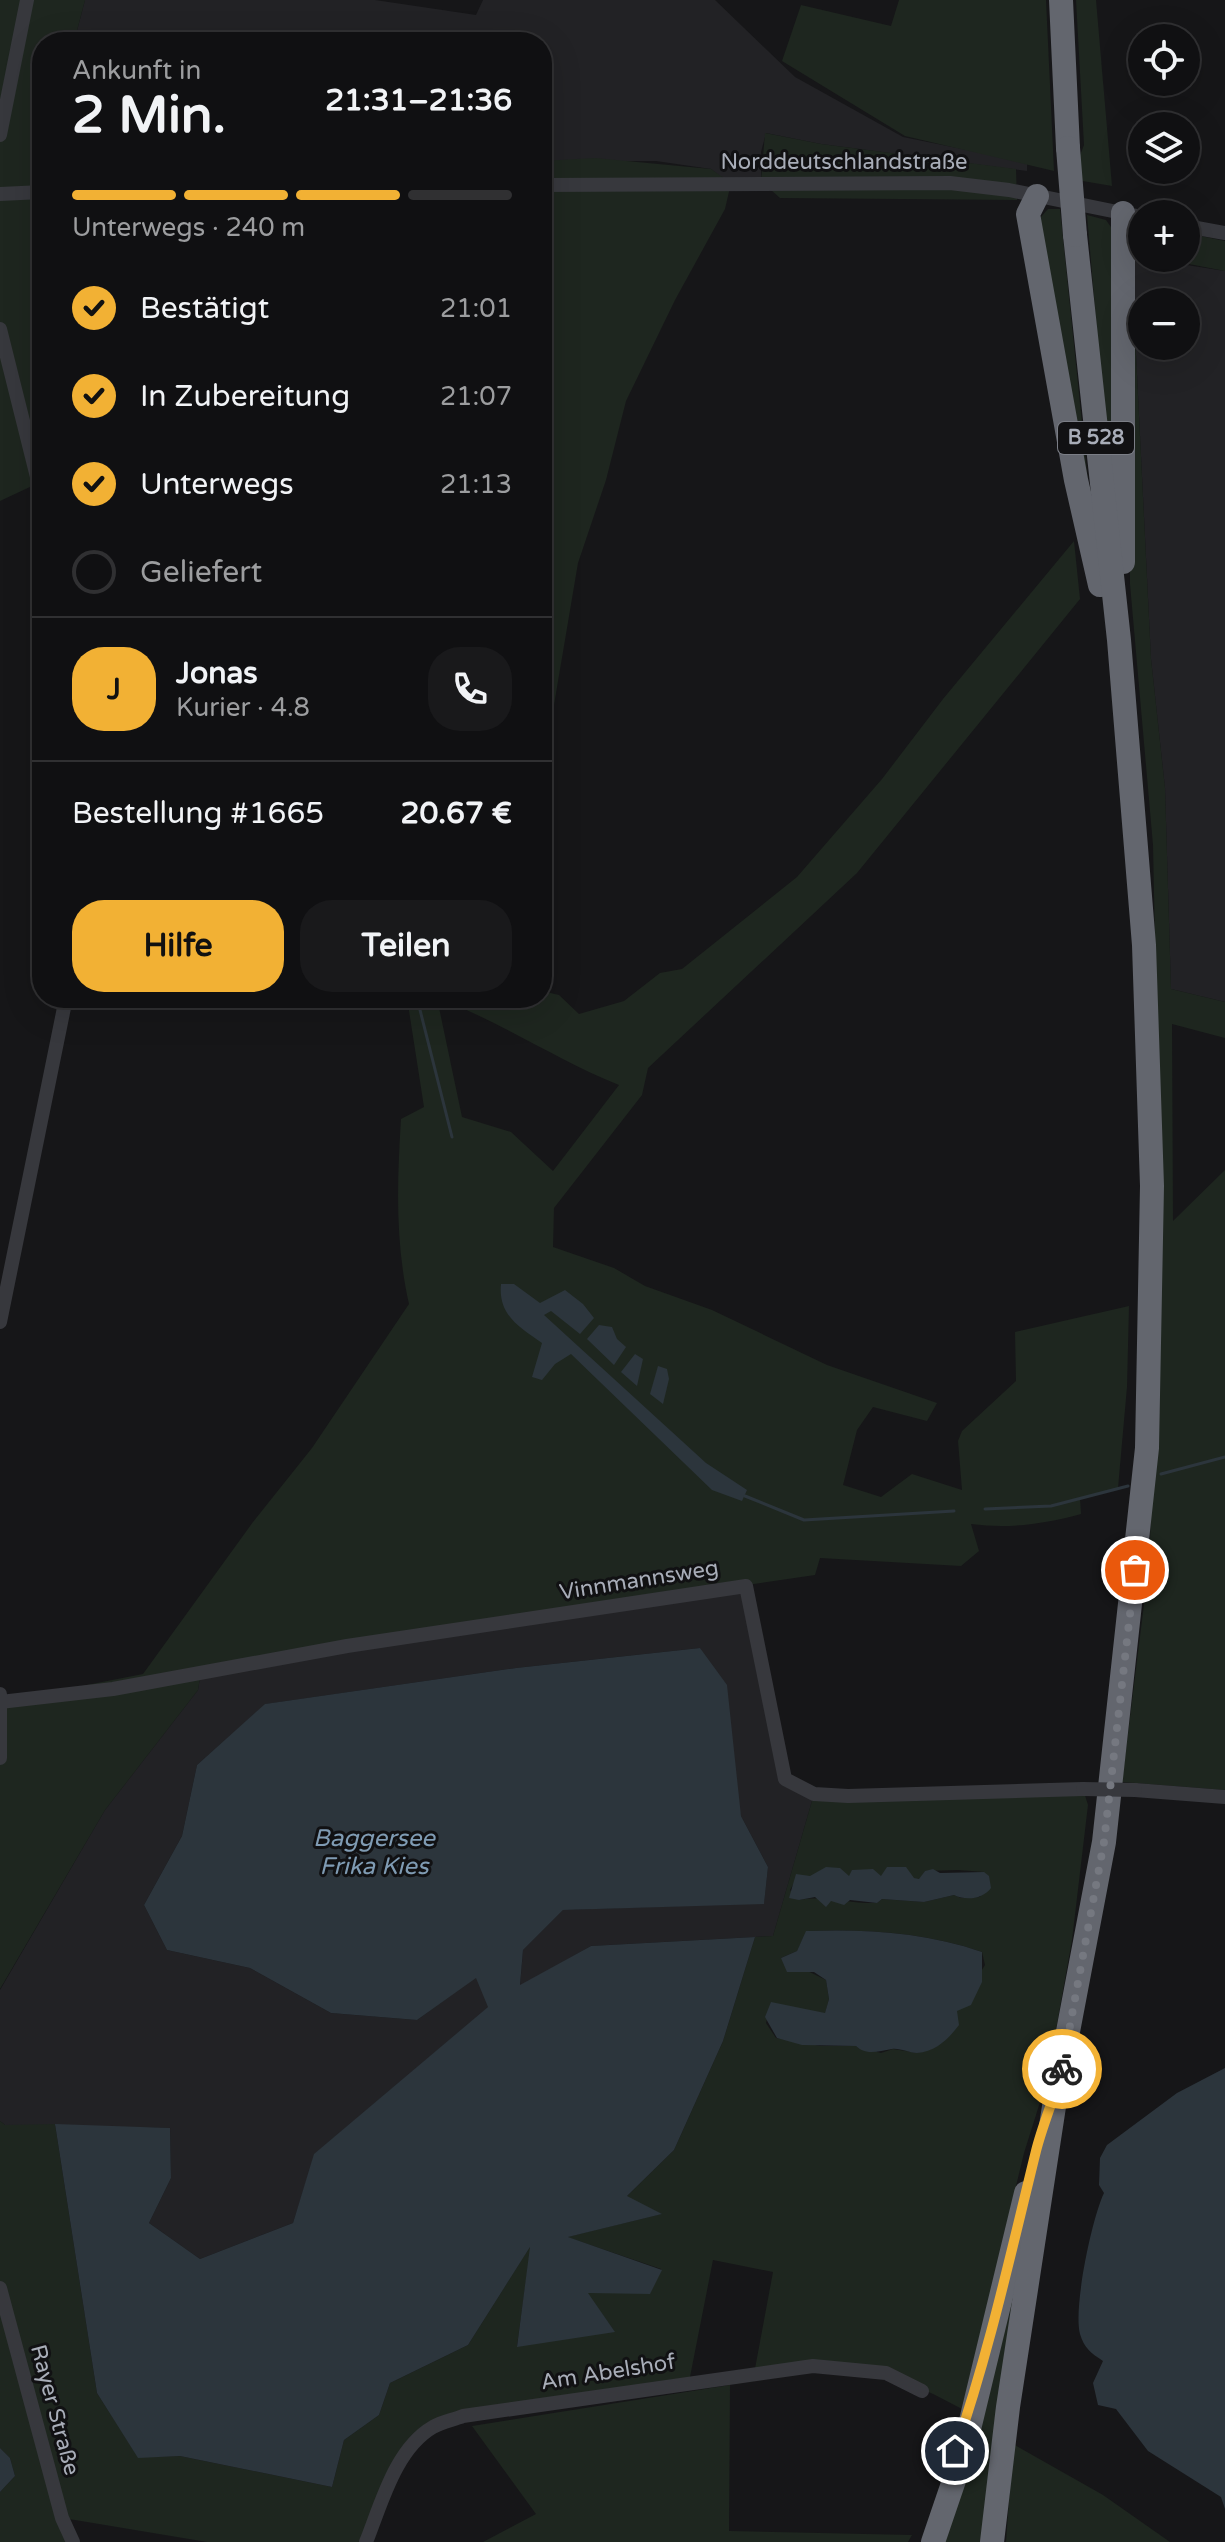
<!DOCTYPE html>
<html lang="de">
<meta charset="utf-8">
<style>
:root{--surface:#101012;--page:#19191b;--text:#f1f3f6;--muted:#9c9d9f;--line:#303032;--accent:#f2b134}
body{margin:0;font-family:"Varela Round",sans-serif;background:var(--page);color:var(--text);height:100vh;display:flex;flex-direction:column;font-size:30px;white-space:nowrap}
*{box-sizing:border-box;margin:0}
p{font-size:26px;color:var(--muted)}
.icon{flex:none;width:44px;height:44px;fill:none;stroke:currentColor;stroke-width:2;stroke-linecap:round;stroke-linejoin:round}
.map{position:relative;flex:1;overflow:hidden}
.details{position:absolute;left:32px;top:32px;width:520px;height:976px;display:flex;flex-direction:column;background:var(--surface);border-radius:32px;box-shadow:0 8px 32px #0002,0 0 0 2px var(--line)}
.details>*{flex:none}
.buttons{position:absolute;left:1128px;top:24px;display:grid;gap:16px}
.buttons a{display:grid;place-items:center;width:72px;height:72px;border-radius:50%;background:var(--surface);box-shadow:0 8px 32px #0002,0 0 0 2px var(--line);font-size:40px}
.pin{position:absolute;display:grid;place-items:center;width:68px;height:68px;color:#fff;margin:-34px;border:4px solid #fff;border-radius:50%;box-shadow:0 2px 8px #0007}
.courier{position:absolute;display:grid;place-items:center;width:80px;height:80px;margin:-40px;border:6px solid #f2b134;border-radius:50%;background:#fff;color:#222;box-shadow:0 2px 10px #0007}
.summary em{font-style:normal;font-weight:700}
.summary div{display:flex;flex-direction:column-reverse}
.summary{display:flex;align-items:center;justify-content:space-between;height:136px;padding:0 40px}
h1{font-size:52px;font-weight:700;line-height:60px}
.bar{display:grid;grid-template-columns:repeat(4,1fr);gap:12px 8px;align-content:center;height:96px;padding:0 40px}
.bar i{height:10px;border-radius:6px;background:var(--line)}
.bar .selected{background:var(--accent)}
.bar p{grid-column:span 4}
.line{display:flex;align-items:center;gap:20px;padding:0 40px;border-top:2px solid var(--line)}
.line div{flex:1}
.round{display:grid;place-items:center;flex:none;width:84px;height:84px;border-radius:32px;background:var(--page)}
ol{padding:0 40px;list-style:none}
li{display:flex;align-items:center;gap:24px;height:88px}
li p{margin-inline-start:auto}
li .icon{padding:8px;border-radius:50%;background:var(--accent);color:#111;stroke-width:4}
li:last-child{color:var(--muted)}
li i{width:44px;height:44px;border:4px solid var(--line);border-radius:50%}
.button{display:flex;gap:16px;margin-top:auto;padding:16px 40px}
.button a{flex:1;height:92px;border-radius:32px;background:var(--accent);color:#111;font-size:32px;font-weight:700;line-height:92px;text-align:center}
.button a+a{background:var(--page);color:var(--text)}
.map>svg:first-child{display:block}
.built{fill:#222225;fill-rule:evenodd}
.green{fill:#1e261f;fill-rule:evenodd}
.water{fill:#2c353c}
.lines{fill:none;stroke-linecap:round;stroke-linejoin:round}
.stream{stroke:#2c353c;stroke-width:3}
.street{stroke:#37383d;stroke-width:14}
.highway{stroke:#63666e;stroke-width:24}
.street-bridge{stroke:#37383d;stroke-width:14}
.highway-bridge{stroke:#63666e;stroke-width:24}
.done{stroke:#757880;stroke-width:8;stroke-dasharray:0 14.4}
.route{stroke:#f2b134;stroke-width:10}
.labels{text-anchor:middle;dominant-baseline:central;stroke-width:6;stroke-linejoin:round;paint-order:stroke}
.shield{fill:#111113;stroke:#7b7e86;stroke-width:2}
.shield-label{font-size:20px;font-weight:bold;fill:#a8adb8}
.street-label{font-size:22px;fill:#a8adb8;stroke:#111113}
.water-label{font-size:24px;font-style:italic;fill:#7f9bb3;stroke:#111113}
</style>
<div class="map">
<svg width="1225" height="2542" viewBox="0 0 1225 2542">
<rect width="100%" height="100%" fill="#161618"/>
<g class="built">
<path d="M85,0h290l101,15 7,-15h232l80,77 108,60 124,25v9l-206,-27 -55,-11 -5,19v29l-32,2 -18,-14 -55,-8h-114v-119h-468z"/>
<path d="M1131,253l11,5 83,13v731l-54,-13 -6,-201 -14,-129zM1142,302h44v44h-44z"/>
<path d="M746,1586l39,193 29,15 -41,142 -182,10 -71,40 3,-36 40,-40 201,-7 4,-36 -27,-51 -41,-168 -184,20 -250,36 -69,61 -15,71 -38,69 23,45 83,18 81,45 86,7 59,-43 15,28 -176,149 -22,69 -93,36 -51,-36 22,-45 -1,-50 -165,-3 -5,-4v-131l105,-180 93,-120 4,-26z"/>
</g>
<g class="green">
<path d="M0,0h85l-11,42h-32v488l-10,-44 -32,15z"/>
<path d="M899,0h147l8,171 -149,-35 -123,-75 19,-56 90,21z"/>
<path d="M1076,0h20l16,186 -41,-7 13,-34z"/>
<path d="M765,133l56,11 195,25 1,31 -237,-2 -19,-17z"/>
<path d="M595,158l116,11 20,14 -6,26 -50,91 -49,101 -20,79 -28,83 -36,213v-615z"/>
<path d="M1048,209h12l30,292 -50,-283z"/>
<path d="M1087,215l19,5 7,10 -1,277z"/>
<path d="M1142,229v26l-11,-1 20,405 14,129 6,201 54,13v36l-53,-14 1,197 52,-51v620l-103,-8 27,-218 4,-97 3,-477 -3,-145 -23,-261 -1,-342z"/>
<path d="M1186,233l39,8v30l-67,-13h28z"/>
<path d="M1074,541l6,58 -223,274 -209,195 -6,27 -88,113 -1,39 61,21 31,18 67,24 115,55 110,38 -10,18 -54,-14 -16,23 -14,55 38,12 31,-23 50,16 -4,-49 4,-10 54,-50 -1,-49 114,-26 -2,81 -9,101 -38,10 1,16c-37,10 -71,15 -110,10l8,27 -18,15 -141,-8 -5,17 -613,91 -4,24 -93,120 -105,179v-287l143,-28 110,-152 59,-74 97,-144c-14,-62 -12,-121 -8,-185l23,-12 -17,-109h30l25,119 49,15 42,39 66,-86c-62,-25 -118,-63 -181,-87h104v-7l17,4 20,19 45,-13 36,-28 22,-4 115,-92 85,-98 61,-80z"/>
<path d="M542,850l10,16 -3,24 -7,16z"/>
<path d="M1083,1789l5,16 -16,135 -25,140 -23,73 -62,256c-79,-44 -120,-47 -208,-35l19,-102 -60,-12 -24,122 -226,34 -46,24 -51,102h-159l-144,-24 10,24h-73v-50l15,-16 -5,-18 -10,-10v-327l5,4 50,-1 42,269 41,64 42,-1 152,31 12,-47 35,-25 11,-32 78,-38 63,-100 -14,101 97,-15 -27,-38h63l11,-24 -94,-32 94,-23 -35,-17 48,-47 49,-109 32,-104 18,-1 41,-142zM958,1870l26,2 -4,25 -19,1 -7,-3 -30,7 -42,-3 -5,4c-26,1 -52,-8 -78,-3l-9,-10 7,-12 13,-2 110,3 5,-8zM807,1931c59,-2 118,1 175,21l3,13 -28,45 -39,43 -25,-4 -12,4 -25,-7h-36l-44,-8 -10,-15 5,-20 54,11 4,-15 -3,-19 -45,-22 16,-7z"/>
<path d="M1029,2211l-45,331h-41z"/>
<path d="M730,2385l-1,146 183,4 -4,7h-425l53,-28 -64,-88z"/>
<path d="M1013,2444l90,51 67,47h-164z"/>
</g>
<g class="water">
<path d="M501,1284h13l26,19 25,-13 18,14 11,14 -14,16 -29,-23 -7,4 162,148 41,27 -5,11 -30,-11 -141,-136 -16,10 -13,16 -10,-3 10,-34c-23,-16 -44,-28 -41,-59z"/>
<path d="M599,1325l13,2 5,12 9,8 -12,18 -27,-26z"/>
<path d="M635,1354l8,5 -6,27 -16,-14z"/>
<path d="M658,1366l9,3 2,10 -6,25 -13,-10z"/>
<path d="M700,1648l27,37 14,131 27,51 -4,37 -201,6 -40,40 -3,35 71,-39 164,-9 -32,104 -49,109 -47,46 35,18 -94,23 94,33 -12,24 -62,-1 27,39 -98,15 13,-100 -62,98 -78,38 -11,32 -35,25 -12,47 -152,-31 -42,2 -41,-65 -42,-269 115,4 1,50 -22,45 51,36 93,-36 21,-69 174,-147 -12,-29 -59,42 -86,-7 -81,-45 -83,-18 -23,-45 38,-69 15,-71 68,-61 251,-36z"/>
<path d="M826,1867l14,1 9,8 3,-6 21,-1 8,7 6,-9h19l8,11 5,1 6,-8 8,-2 7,4 44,-1 5,4 2,12c-8,11 -25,13 -37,7l-30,7 -42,-3 -5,4 -27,-3 -6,5 -13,-4 -5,6 -11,-10 -16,3 -10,-2 7,-24 14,2z"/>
<path d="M806,1931c60,-2 119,1 176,21v30l-11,23 -14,6 2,14c-10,13 -23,27 -42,28 -8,0 -17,-5 -25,-4 -14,2 -25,7 -36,-3l-54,-1 -25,-7 -12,-21 6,-15 54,11 4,-14 -3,-19 -12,-8h-27l-6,-14 16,-7z"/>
<path d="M1225,2068v441l-4,-12 -73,-46 -32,-42 -18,-4 -5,-22 10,-22c-12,-8 -19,-13 -23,-27 -7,-26 12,-116 24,-141l-5,-8 1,-27 7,-13 70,-52z"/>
<path d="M0,2448l10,10 5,18 -15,16z"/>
</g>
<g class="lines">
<g class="stream">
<path d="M417,998l35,139"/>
<path d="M1161,1474l64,-17"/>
<path d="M745,1496l59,24 150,-9"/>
<path d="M985,1509l66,-3 77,-20"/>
</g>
<g class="street">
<path d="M0,135l27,-135"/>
<path d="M542,185l408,-2 59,7 133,27"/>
<path d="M0,194l42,-2"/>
<path d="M1186,226l39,7"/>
<path d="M0,329l42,168"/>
<path d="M0,1322l66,-324"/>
<path d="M0,1702l113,-13 234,-43 399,-60 39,193 29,15 34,2 235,-7"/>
<path d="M0,1758v-64"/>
<path d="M1135,1790l90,7"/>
<path d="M0,2288l62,230 11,24"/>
<path d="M366,2542c15,-37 29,-93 67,-115 8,-5 20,-7 30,-11l350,-50 73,7 36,18"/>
</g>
<g class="highway">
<path d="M1061,0l7,148"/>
<path d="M1037,196l-9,18 48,266 24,105"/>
<path d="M1123,213v349"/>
<path d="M933,2542l30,-88 63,-261"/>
<path d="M992,2542l16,-135 47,-307 49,-258 43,-394 5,-262 -8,-241 -25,-305 -44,-405"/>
</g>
<path class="street-bridge" d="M1083,1789l52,1"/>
<path class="highway-bridge" d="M1068,148l7,87"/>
</g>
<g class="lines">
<path class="done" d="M1062,2069l42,-227 31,-272"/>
<path class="route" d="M955,2451c34,-98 56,-199 81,-300 7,-28 19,-54 26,-82"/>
</g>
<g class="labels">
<rect class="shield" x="1058" y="422" width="76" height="32" rx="6"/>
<g class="shield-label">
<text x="1096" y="438">B 528</text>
</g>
<g class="street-label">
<text x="844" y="162">Norddeutschlandstraße</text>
<text transform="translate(639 1580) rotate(-9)">Vinnmannsweg</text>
<text transform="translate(608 2372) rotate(-9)">Am Abelshof</text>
<text transform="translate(55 2410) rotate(75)">Rayer Straße</text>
</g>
<g class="water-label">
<text x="374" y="1838">Baggersee<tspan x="374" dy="28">Frika Kies</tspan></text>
</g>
</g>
</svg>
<div class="buttons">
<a><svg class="icon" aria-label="locate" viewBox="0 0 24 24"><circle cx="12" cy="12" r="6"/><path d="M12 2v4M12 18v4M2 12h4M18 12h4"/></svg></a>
<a><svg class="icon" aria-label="layers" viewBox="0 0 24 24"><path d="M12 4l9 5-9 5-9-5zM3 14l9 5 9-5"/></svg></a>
<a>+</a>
<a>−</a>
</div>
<div class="pin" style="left:1135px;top:1570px;background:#ea580c"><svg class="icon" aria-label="bag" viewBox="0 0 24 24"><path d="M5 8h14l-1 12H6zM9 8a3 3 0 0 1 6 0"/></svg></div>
<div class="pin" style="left:955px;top:2451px;background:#1f2937"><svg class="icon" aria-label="home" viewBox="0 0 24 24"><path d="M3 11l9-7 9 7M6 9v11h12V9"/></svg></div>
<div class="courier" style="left:1062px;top:2069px"><svg class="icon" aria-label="bike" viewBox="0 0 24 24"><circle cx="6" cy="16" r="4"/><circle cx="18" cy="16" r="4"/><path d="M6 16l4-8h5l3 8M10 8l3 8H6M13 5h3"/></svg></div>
<section class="details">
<div class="summary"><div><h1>2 Min.</h1><p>Ankunft in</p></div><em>21:31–21:36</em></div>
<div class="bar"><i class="selected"></i><i class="selected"></i><i class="selected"></i><i></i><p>Unterwegs · 240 m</p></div>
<ol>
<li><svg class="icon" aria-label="check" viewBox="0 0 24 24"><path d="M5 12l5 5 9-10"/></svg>Bestätigt<p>21:01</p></li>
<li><svg class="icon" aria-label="check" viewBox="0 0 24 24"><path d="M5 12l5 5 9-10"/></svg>In Zubereitung<p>21:07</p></li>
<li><svg class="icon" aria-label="check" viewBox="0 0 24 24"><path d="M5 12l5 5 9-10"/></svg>Unterwegs<p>21:13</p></li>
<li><i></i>Geliefert</li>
</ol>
<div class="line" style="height:144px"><b class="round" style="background:var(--accent);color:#111">J</b><div><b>Jonas</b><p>Kurier · 4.8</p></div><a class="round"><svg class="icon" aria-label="phone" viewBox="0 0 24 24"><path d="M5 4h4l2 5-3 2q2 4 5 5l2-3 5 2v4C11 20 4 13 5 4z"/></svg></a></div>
<div class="line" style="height:104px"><div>Bestellung #1665</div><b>20.67 €</b></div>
<div class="button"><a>Hilfe</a><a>Teilen</a></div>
</section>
</div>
